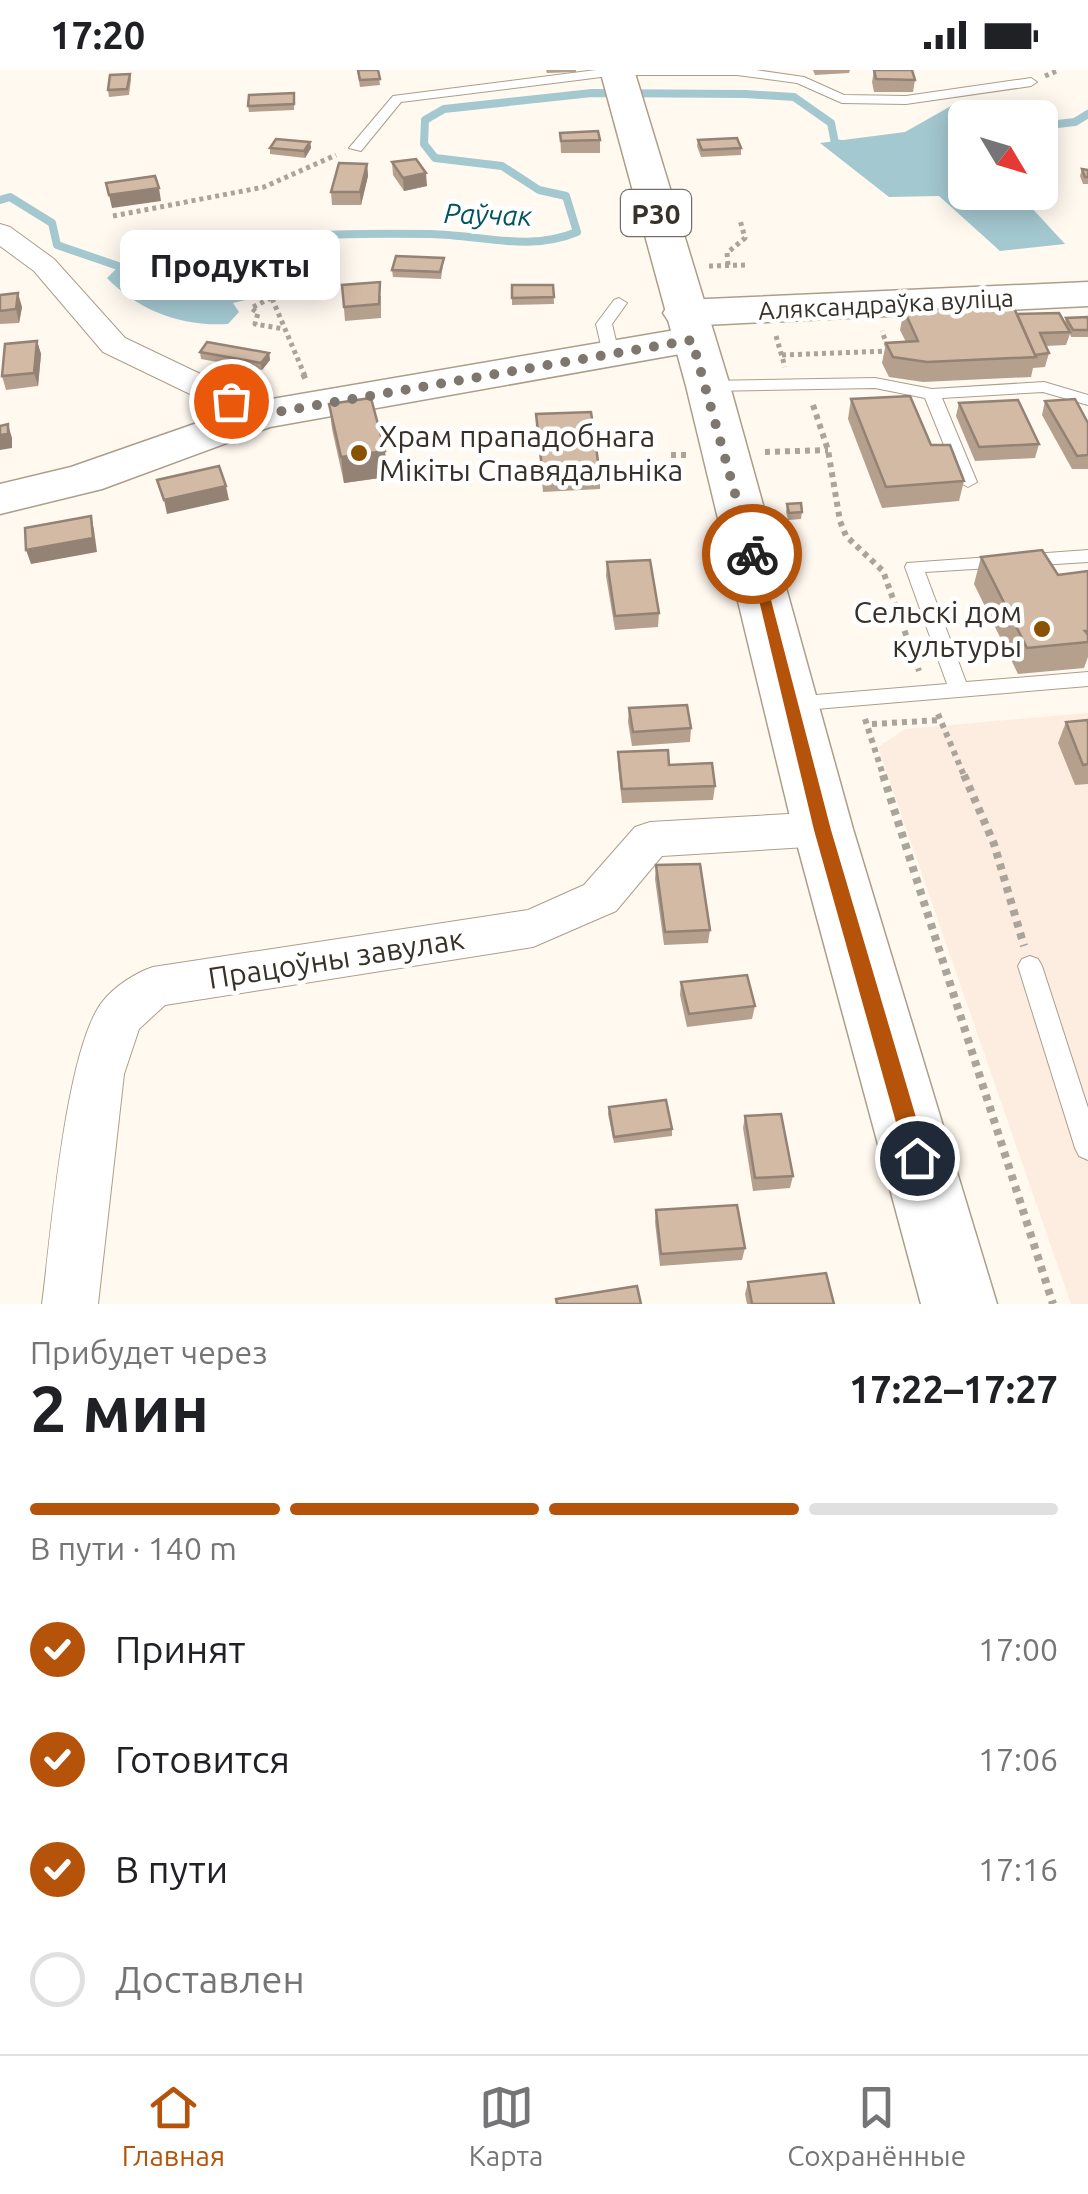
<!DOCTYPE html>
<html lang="ru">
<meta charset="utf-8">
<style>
:root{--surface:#fff;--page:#f2f2f2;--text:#202124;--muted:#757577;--line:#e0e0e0;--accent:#b45309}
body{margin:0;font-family:Ubuntu,sans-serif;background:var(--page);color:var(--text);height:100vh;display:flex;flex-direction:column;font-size:38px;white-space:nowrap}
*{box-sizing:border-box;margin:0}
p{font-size:32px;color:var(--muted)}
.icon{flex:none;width:55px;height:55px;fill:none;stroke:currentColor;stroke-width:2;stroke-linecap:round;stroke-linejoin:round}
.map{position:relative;height:1234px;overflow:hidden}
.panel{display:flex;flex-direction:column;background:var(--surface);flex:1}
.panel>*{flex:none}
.needle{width:65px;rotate:128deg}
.tools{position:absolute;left:948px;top:30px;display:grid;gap:20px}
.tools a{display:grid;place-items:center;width:110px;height:110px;border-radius:15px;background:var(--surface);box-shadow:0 5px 25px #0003;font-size:50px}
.pin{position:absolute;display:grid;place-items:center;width:85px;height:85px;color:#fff;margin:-42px;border:5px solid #fff;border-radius:50%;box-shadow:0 2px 10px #0007}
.courier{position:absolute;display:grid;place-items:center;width:100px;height:100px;margin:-50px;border:8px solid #b45309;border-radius:50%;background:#fff;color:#222;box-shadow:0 2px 12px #0007}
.bubble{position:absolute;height:70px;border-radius:15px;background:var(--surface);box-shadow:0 5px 25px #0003;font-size:32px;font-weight:700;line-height:70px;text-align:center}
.summary em{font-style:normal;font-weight:700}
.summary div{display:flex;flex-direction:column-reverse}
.summary{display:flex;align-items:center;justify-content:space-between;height:170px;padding:0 30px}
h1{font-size:65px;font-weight:700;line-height:75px}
.bar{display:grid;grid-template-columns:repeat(4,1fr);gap:15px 10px;align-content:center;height:120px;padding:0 30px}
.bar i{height:12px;border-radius:8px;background:var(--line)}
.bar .active{background:var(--accent)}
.bar p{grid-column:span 4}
ol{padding:0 30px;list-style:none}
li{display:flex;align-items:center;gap:30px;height:110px}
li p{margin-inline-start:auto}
li .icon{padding:10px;border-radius:50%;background:var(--accent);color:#fff;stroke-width:4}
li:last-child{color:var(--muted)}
li i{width:55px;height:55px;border:5px solid var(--line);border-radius:50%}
.status{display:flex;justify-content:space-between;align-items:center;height:70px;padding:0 50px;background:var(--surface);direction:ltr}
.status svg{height:28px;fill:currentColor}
.menu{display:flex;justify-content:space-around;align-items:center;height:140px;border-top:2px solid var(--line);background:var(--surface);font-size:28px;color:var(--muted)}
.menu a{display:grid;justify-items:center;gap:5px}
.menu .active{color:var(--accent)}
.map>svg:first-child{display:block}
.education{fill:#fdede0}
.water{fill:#a4c8d0;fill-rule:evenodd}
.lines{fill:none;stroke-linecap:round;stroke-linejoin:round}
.stream{stroke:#a4c8d0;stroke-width:8}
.lane-casing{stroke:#ac9e8a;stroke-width:2}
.street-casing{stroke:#ac9e8a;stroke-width:2}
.secondary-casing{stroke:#ac9e8a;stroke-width:3}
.primary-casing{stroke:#ac9e8a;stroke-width:3}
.path-far2{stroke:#aaa49b;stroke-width:5;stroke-dasharray:4 4;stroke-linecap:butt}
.path-far1{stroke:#aaa49b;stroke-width:6;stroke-dasharray:5 5;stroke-linecap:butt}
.path{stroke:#aaa49b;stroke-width:8;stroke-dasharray:6 6;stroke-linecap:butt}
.lane{fill:#fff;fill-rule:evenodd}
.street{fill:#fff;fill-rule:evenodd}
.secondary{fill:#fff;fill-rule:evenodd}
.primary{fill:#fff;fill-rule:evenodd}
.wall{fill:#b5a08e}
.shaded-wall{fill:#948274}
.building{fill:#d3baa5;stroke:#948274;stroke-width:2.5}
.route{fill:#b45309}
.done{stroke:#7d776f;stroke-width:10;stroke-dasharray:0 18}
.poi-dot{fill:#885200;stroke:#fff;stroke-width:4}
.labels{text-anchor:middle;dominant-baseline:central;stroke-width:9;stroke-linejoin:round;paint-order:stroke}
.far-street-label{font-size:25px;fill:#373129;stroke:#fff}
.shield{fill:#fff;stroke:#736f69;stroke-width:2.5}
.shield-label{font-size:28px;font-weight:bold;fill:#373129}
.far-water-label{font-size:28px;font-style:italic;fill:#025360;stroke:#fff}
.poi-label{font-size:30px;fill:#373129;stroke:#fff;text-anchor:start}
.street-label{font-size:30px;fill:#373129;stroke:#fff}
</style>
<div class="status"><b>17:20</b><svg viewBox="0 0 49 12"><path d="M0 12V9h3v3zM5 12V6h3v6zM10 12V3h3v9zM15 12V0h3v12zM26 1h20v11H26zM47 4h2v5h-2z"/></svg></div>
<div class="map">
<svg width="1088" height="1234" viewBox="0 0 1088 1234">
<rect width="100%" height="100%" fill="#fff9f0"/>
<path class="education" d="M1088,643v591h-17l-193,-557 27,-18z"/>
<g class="water">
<path d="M993,31l32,16 -60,1v74l53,1 47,51 -65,7 -61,-55 -50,1 -69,-54 85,-11 53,-30z"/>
<path d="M255,168l4,34 6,4 -19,24 -13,3 6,9 -11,12c-47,3 -90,-14 -121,-46l16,-16zM240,190l4,26 -23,11 -24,-10 -3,-15z"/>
</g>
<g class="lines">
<g class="stream">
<path d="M1040,56l35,-4 13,-8"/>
<path d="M0,130l10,-3 42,26 5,22 64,22 9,-1"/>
<path d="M245,174c59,-11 126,-11 186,-10 50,1 98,18 146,-2l-11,-36 -27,-6 -37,-24 -67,-8 -11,-14 1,-24 19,-11 148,-16 153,1 49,3 37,26 4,20 11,2"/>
</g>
<defs>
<g id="lane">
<path d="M596,0h160l48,7 40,18 62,1 125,-18 6,4 -6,4 -125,18 -64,-1 -45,-20 -60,-8h-120l-216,27 -40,49 -12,-3 44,-52z"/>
<path d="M619,228l8,5 -15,21 7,30 -8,5 -8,-5 -7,-30 18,-24z"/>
<path d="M875,308l57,11 112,-7 44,13v10l-45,-13 -101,6 35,84 -9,5 -9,-5 -34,-84 -50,-10 -167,3 -8,-5 8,-5z"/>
<path d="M1088,480v12l-163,10 41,110 122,-10v14l-296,25 -10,-7 10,-7 155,-13 -42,-117 2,-4z"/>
<path d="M1030,886l8,3 4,7 46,142v52l-9,-4 -4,-8 -57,-182 4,-7z"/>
</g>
<g id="street">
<path d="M0,154l10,3 44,32 71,79 147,70 5,7 -5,7h-24l-145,-70 -69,-81 -34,-25z"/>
<path d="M823,742l15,5 7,12 -7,12 -15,5 -161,10 -46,55 -83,36 -368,58 -26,24 -15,45 -26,230h-56c9,-66 23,-256 61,-303 12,-15 32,-28 50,-34l375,-57 56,-25 51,-58 15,-5z"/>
</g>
<g id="secondary">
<path d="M1088,212v24l-404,20 -15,-4 -6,-9 6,-9 15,-4z"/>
<path d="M693,257l15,4 6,9 -6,9 -438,78 -168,62 -102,25v-30l71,-17 189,-66z"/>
</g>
<path id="primary" d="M600,0h34l96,316 123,443 144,475h-76l-128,-475 -107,-443z"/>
</defs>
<use href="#lane" class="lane-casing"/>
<use href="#street" class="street-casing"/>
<use href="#secondary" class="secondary-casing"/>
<use href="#primary" class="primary-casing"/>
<g class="path-far2">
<path d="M1045,6l14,-6"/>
<path d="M113,146l151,-29 72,-32"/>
<path d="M728,195l-1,-12 18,-15 -5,-18"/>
<path d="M709,196l37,-1"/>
<path d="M239,214l29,5 37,87"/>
<path d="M271,228l-20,10 7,5 -3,11 29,5"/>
<path d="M776,266l9,31"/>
<path d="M782,285l107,-4 -7,-20"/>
</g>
<g class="path-far1">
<path d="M303,304l3,6"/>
<path d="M813,335l15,45 12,71 6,15 37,35 36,100"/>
<path d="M765,382l63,-2"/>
<path d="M671,385h16"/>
<path d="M938,644l27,64"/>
<path d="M865,649l19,59"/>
<path d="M872,654l69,-4"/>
</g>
<g class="path">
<path d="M883,705l170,529"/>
<path d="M964,705l30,69 30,102"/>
</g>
<use href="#lane" class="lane"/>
<use href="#street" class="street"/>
<use href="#secondary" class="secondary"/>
<use href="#primary" class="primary"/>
</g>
<g class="wall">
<path d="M357,0h21l2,15 -20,2z"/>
<path d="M546,0h30v2l-29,1z"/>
<path d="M813,0h37l-1,3 -34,2z"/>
<path d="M874,0l41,10 -2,12h-39l-2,-10z"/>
<path d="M130,4l1,6 -2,15 -20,2 -1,-7z"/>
<path d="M294,23v17l-45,2 -1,-6z"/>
<path d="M560,63l40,7v13h-39z"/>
<path d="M698,70l43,8v7l-40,2 -4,-11z"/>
<path d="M310,72l1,6 -6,10 -35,-4v-6z"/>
<path d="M392,92l35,24 -23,5 -11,-16z"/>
<path d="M367,94l1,12 -7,29h-29l-1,-13z"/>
<path d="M1082,99l6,1v14h-5l-3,-8z"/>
<path d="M444,188l-3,21 -48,-2 -1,-7z"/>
<path d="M342,215l39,11v22l-36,3z"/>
<path d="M512,215h41l1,19 -42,1z"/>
<path d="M0,225l22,12 -3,16 -19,1z"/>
<path d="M904,240l113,4 48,9 1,-5 22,-1v20h-17l-1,-3 -4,11 -20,1 3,7 -4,14 -12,1 -2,9 -108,5 -34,-5 -7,-14 4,-20 20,-1 -6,-12z"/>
<path d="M37,271l4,13 -3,32 -32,4 -4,-14z"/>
<path d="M200,282l69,1 1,7 -8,10 -61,-11z"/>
<path d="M851,329l80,46 33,36 -5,20 -77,7 -34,-89z"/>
<path d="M1045,331l43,22v46h-16l-30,-54z"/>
<path d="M959,333l80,41 -4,14 -60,3 -19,-45z"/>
<path d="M329,334l56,47 2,26 -43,6 -12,-54z"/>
<path d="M536,344l64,61v14l-57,3z"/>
<path d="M787,434l15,8 -1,7 -13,1 -2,-8z"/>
<path d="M981,487l77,18 30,-4v86l-4,11 -66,6 -44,-90z"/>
<path d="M607,492l52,51 -1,14 -43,3 -9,-54z"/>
<path d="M629,638l62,20 -1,14 -58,4 -4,-24z"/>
<path d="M1088,650v64l-13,1 -17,-42 8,-21z"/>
<path d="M618,682l51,13 46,21 -2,14 -91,3 -4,-37z"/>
<path d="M656,795l54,65 -2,13 -44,2 -9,-66z"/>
<path d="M681,912l74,24 -3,13 -65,8 -7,-32z"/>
<path d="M609,1037l63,22v7l-58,7 -6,-29z"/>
<path d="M745,1046l48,60 -3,12 -37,3 -10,-63z"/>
<path d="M656,1140l89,38 -3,12 -82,6 -5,-44z"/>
<path d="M748,1212l86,22h-87l-2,-10z"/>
</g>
<g class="shaded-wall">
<path d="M310,72l1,6 -6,10 -1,-7z"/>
<path d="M367,94l1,12 -7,29 -1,-13z"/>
<path d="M426,103l1,13 -23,5 -1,-13z"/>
<path d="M159,118l2,13 -49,7 -3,-13z"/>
<path d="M243,195l1,7 -31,7 -1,-7z"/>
<path d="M18,223l4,14 -3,16 -3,-14z"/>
<path d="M37,271l4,13 -3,32 -4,-13z"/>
<path d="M269,283l1,7 -8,10 -1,-7z"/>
<path d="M8,354l4,14v10l-12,2v-15z"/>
<path d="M385,381l2,26 -43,6 -3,-26z"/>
<path d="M226,416l3,14 -62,14 -3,-14z"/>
<path d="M91,446l3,14 3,22 -66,12 -5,-14z"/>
</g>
<g class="building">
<path d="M358,0h20l2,9 -20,1z"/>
<path d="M874,0h38l3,10 -39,-1z"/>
<path d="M130,4l-3,15 -19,1 2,-15z"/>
<path d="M294,23v11l-46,2 1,-11z"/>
<path d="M598,61l2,9 -39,1 -1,-8z"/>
<path d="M737,68l4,10 -39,2 -4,-10z"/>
<path d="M276,69l34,3 -6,9 -34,-3z"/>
<path d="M416,89l10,14 -23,5 -11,-16z"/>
<path d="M339,93l28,1 -7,28h-29z"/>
<path d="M1082,99l6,1v7h-3z"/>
<path d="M155,106l4,12 -50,7 -3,-12z"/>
<path d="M240,183l3,12 -31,7 -4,-11z"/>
<path d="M396,186l48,2 -4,14 -48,-2z"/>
<path d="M380,212l-1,22 -35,3 -2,-22z"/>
<path d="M512,215h41l1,12 -42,1z"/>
<path d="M18,223l-2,16 -16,2v-16z"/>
<path d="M1014,238l22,49 -109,5 -34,-5 -7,-14 32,-2 -14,-31z"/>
<path d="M1059,243l11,19 -30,1 9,20 -14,2 -18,-41z"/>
<path d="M1088,247v13h-15l-7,-12z"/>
<path d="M37,271l-3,32 -32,3 3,-32z"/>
<path d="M207,272l62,11 -8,10 -61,-11z"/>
<path d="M910,326l21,49h19l14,36 -78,6 -35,-88z"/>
<path d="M371,328l14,53 -44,6 -12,-53z"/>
<path d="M1075,329l13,24v32l-11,1 -32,-55z"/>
<path d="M1018,330l21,44 -60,3 -20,-44z"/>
<path d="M591,342l9,63 -57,3 -7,-64z"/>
<path d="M8,354v10l-8,1v-9z"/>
<path d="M219,396l7,20 -62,14 -7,-20z"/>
<path d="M801,433l1,9 -13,1 -2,-9z"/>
<path d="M91,446l2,22 -67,12 -1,-22z"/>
<path d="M1042,480l16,25 30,-4v60h-3l3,4v7l-61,6 -46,-91z"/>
<path d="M650,490l9,53 -44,3 -8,-54z"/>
<path d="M687,635l4,23 -58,4 -4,-24z"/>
<path d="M1088,650v44l-5,1 -17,-43z"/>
<path d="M668,680l1,15 43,-2 3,23 -93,3 -4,-37z"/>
<path d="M700,794l10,66 -45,2 -9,-67z"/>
<path d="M747,905l8,31 -66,8 -8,-32z"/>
<path d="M666,1030l6,29 -58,8 -5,-30z"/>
<path d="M781,1044l12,62 -38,2 -10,-62z"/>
<path d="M737,1135l8,43 -84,6 -5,-44z"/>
<path d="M826,1203l8,31h-82l-4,-22z"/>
<path d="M637,1216l4,18h-84l-1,-5z"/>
</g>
<path class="route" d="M747,480l12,4 72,276 97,328 -11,10 -11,-10 -92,-328z"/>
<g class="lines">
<path class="done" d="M231,331l29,14 432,-75 60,214"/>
</g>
<g class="poi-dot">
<circle cx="359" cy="383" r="10"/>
<circle cx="1042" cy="559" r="10"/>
</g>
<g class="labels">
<g class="far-street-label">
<text transform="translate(886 234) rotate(-3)">Аляксандраўка вуліца</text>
</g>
<rect class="shield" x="621" y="120" width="70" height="46" rx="8"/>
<g class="shield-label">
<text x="656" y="143">Р30</text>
</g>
<g class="far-water-label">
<text transform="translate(488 144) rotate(2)">Раўчак</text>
</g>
<g class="poi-label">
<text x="379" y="366">Храм прападобнага<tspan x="379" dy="34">Мікіты Спавядальніка</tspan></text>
<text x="1022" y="542" text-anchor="end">Сельскі дом<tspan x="1022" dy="34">культуры</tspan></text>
</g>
<g class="street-label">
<text transform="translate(336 888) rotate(-9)">Працоўны завулак</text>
</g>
</g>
</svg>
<div class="tools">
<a><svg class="needle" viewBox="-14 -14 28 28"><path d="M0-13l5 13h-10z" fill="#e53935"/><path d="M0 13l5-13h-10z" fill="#757577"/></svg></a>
</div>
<div class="pin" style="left:231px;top:331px;background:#ea580c"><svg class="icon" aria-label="bag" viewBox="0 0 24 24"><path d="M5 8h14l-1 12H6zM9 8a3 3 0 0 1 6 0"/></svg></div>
<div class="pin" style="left:917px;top:1088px;background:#1f2937"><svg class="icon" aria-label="home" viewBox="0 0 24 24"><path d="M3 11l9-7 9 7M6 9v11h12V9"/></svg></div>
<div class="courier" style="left:752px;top:484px"><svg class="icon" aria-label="bike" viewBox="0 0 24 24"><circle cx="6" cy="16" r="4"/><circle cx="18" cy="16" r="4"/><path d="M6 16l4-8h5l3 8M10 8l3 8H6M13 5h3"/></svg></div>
<div class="bubble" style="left:120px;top:160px;width:220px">Продукты</div>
</div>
<section class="panel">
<div class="summary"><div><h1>2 мин</h1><p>Прибудет через</p></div><em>17:22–17:27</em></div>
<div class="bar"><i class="active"></i><i class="active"></i><i class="active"></i><i></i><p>В пути · 140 m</p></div>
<ol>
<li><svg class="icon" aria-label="check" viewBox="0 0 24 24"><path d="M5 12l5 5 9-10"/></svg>Принят<p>17:00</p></li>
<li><svg class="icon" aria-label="check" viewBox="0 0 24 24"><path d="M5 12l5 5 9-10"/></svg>Готовится<p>17:06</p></li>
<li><svg class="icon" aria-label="check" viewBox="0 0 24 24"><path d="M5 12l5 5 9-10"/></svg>В пути<p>17:16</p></li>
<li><i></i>Доставлен</li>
</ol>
</section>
<nav class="menu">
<a class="active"><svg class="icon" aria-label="home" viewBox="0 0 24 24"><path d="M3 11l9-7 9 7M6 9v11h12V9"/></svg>Главная</a>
<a><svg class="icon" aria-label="map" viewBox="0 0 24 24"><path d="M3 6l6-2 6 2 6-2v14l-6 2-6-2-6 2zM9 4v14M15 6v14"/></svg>Карта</a>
<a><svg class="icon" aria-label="saved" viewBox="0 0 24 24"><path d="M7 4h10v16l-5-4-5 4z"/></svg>Сохранённые</a>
</nav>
